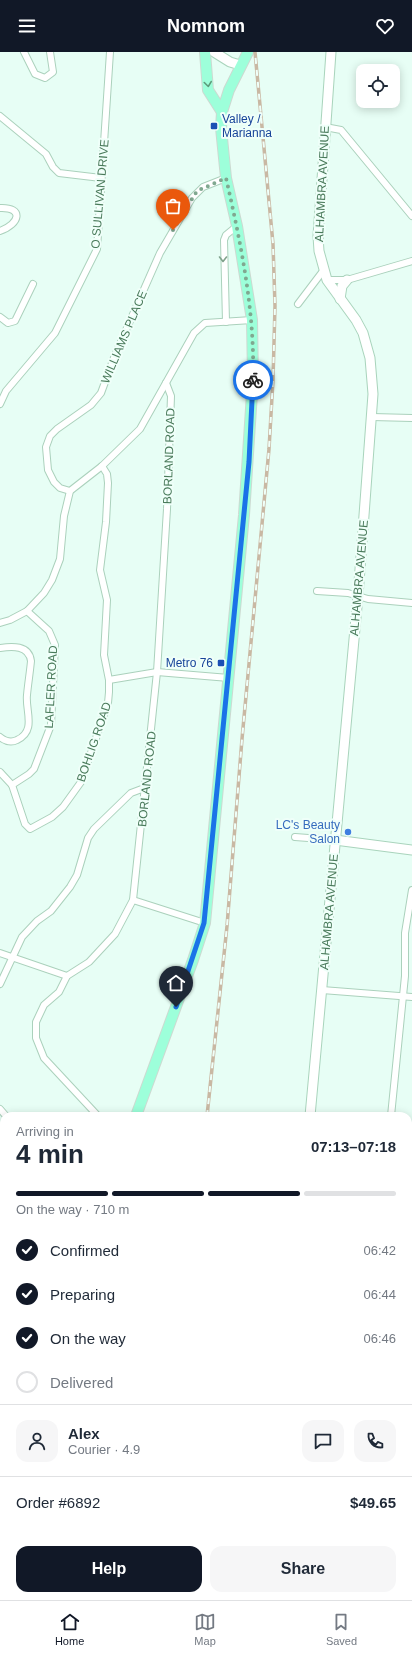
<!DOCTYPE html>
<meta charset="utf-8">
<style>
:root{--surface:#fff;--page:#f6f6f7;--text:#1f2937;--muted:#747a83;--line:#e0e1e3;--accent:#111827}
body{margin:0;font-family:Arial,sans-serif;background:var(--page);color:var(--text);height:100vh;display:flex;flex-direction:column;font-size:15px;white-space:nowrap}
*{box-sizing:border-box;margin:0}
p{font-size:13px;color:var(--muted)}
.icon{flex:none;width:22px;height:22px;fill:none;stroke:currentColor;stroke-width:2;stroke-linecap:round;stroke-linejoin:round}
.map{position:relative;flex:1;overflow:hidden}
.panel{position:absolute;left:0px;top:1060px;width:412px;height:488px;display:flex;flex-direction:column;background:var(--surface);border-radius:12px 12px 0 0;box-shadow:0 2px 10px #0003}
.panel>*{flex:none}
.fabs{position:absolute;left:356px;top:12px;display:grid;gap:8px}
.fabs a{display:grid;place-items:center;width:44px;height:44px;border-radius:8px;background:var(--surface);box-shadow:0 2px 10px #0003;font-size:20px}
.pin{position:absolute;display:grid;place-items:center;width:34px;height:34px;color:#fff;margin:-41px -17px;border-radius:50% 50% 50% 0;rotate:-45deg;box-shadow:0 0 4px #0007}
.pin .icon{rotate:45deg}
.courier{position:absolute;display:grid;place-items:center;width:40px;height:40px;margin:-20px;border:3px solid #1a73e8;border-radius:50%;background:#fff;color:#222;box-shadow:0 1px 5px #0007}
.head em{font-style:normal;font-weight:700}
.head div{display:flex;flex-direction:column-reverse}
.head{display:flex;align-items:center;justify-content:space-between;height:68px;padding:0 16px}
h1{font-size:26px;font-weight:700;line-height:30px}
.bar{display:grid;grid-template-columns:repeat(4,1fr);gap:6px 4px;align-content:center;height:48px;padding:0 16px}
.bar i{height:5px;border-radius:3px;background:var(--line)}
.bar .active{background:var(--accent)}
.bar p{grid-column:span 4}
.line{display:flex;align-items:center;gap:10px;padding:0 16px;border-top:1px solid var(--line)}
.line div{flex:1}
.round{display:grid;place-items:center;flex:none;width:42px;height:42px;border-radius:12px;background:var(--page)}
ol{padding:0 16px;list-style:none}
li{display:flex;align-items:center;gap:12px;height:44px}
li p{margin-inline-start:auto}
li .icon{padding:4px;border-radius:50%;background:var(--accent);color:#fff;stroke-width:4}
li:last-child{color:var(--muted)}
li i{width:22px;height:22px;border:2px solid var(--line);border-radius:50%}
.action{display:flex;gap:8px;margin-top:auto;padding:8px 16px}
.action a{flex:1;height:46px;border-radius:12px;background:var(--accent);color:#fff;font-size:16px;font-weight:700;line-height:46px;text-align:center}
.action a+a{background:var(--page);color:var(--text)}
header{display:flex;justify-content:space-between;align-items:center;height:52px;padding:0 16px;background:var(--accent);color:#fff;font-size:18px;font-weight:700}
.menu{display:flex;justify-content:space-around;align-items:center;height:56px;border-top:1px solid var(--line);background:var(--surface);font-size:11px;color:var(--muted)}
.menu a{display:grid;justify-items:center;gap:2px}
.menu .active{color:var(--accent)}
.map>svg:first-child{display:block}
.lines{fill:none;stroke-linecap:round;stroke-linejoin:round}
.street-casing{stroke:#abd1bc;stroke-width:8}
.secondary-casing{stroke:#a9d4bc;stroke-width:11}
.primary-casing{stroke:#ccdad1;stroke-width:12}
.street{stroke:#fff;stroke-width:6}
.secondary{stroke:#fff;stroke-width:9}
.primary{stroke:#9dffda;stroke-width:10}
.rail-casing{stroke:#c9b8a3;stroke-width:3.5}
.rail{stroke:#effff9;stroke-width:2;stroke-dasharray:6;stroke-linecap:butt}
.oneway{stroke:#5e9b7a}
.oneway2{stroke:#80a28c}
.done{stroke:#80a890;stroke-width:4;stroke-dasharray:0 7.2}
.route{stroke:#1a73e8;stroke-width:5}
.transit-dot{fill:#1a4fb4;stroke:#effff9;stroke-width:1.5}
.shop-dot{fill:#3f7fe0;stroke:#effff9;stroke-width:1.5}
.labels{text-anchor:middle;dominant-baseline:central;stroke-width:4;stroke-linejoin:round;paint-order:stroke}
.transit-label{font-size:12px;fill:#164399;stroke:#effff9;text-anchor:start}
.street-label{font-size:12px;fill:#497a5a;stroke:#effff9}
.shop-label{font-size:12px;fill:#366cbe;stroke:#effff9;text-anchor:end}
</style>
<header><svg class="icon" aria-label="menu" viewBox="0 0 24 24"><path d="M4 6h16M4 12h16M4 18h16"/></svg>Nomnom<svg class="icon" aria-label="heart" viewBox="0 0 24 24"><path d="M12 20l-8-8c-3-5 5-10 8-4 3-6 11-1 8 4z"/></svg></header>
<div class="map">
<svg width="412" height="1548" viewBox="0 0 412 1548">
<rect width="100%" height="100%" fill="#e7fef5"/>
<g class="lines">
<defs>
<g id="street">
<path d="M24,0l11,22 10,4 8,-6 -3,-20"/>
<path d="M0,64l46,38 7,13 6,6 42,5"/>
<path d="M325,75l16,3 71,86"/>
<path d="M0,156c24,-1 20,16 0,23"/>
<path d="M327,228h20l65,-19"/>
<path d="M298,252l25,-33"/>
<path d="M0,265l8,6 7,-2 18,-37"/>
<path d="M226,270l-2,-82 2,-5 11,-9"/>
<path d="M0,352l6,-13 49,-58 42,-84 13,-197"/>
<path d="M372,365l40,1"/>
<path d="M70,439l-10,-3 -6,-6 -6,-12 -2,-23 4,-11 7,-7 34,-24 10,-12 14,-38 45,-102 32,-55 11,-11 23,-9"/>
<path d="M317,539l31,2 20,6 44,4"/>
<path d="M0,571l10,-3 17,-9 17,-18 8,-13 8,-21 4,-43 6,-25 32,-25 38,-37 54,-96 11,-10 47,-3"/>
<path d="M0,596c12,-2 29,-3 31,13 -1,11 -3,23 -4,34 -2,15 10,36 -10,45 -6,3 -12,1 -17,-3"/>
<path d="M109,628l48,-8 72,6"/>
<path d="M0,720l12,13 13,39 5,5 22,-12 11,-10 18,-25 27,-79 1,-11v-12l-5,-25 3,-55 -7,-30 6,-48 2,-39 -1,-9 -5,-8"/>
<path d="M12,733l17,-11 5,-5 17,-44 4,-80 -6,-14 -22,-20"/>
<path d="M295,785l40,3"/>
<path d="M133,848l72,23"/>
<path d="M0,901l67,23"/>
<path d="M0,932l22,-47 15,-16 14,-10 19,-24 7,-12 11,-37 6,-9 37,-36 16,-6"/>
<path d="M322,938l90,7"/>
<path d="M0,1057l6,7"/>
<path d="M98,1064l-54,-58 -8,-20v-16l8,-17 15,-13 8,-16 22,-14 26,-28 18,-34 24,-228 10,-163 4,-113 -5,-13"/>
<path d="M391,1064l14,-140v-43l7,-43"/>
<path d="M408,1124l4,1"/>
<path d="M0,1222l4,1"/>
<path d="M408,1266l4,5"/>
<path d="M408,1378l4,-3"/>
<path d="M0,1387l4,-4"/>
<path d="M408,1392l4,5"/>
<path d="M0,1400l4,5"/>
<path d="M408,1516l4,5"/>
<path d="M326,1544l4,4"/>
</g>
<g id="secondary">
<path d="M214,0l16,10 10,3"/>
<path d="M340,247l2,-13 5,-6"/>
<path d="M335,788l77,10"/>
<path d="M310,1064l48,-520 15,-202 -3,-36 -7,-25 -7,-13 -29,-40 -8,-29 -1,-15 13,-184"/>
<path d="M219,1548l2,-4"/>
</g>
<g id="primary">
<path d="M205,0l3,38 14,22"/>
<path d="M136,1064l57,-156 12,-37 39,-408 9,-137 -1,-58 -15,-94 -11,-48 -5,-50 1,-16 7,-22 19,-38"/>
<path d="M0,1187l4,-2"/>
</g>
</defs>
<use href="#street" class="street-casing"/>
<use href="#secondary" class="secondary-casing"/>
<use href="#primary" class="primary-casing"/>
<use href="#street" class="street"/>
<use href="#secondary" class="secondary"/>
<use href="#primary" class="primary"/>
<defs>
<g id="rail">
<path d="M207,1064l20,-190 15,-187 27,-290 4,-69 2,-74 -2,-62 -18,-192"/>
<path d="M87,1548l3,-4"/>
</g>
</defs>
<use href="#rail" class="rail-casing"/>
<use href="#rail" class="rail"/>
</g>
<defs><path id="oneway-chevron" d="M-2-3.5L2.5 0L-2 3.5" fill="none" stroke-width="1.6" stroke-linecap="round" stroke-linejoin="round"/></defs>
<use class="oneway" href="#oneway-chevron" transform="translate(208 32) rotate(82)"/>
<use class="oneway2" href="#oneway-chevron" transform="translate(223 207) rotate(90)"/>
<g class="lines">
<path class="done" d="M173,178l24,-39 29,-13c15,66 29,134 27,202"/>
<path class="route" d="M176,955l28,-84 45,-461 4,-82"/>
</g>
<g class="transit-dot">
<rect x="210" y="70" width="8" height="8" rx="2"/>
<rect x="217" y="607" width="8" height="8" rx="2"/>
</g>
<circle class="shop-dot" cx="348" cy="780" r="4"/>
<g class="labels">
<g class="transit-label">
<text x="222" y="67">Valley /<tspan x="222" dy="14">Marianna</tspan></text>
<text x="213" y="611" text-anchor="end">Metro 76</text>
</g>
<g class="street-label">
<text transform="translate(322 132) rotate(-87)">ALHAMBRA AVENUE</text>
<text transform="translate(100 142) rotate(-85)">O SULLIVAN DRIVE</text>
<text transform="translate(124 285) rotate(-67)">WILLIAMS PLACE</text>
<text transform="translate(169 404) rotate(-88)">BORLAND ROAD</text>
<text transform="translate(359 526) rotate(-85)">ALHAMBRA AVENUE</text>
<text transform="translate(51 635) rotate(-87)">LAFLER ROAD</text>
<text transform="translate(94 690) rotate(-71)">BOHLIG ROAD</text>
<text transform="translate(147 727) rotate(-84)">BORLAND ROAD</text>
<text transform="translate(329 860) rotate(-85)">ALHAMBRA AVENUE</text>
</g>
<g class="shop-label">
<text x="340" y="773">LC's Beauty<tspan x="340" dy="14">Salon</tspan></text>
</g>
</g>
</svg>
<div class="fabs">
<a><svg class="icon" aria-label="locate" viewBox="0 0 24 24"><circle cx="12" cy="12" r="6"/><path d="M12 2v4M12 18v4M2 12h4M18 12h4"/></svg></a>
</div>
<div class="pin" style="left:173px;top:178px;background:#ea580c"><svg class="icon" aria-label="bag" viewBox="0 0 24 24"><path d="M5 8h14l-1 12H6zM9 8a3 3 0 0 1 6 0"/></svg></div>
<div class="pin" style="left:176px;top:955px;background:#1f2937"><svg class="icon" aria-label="home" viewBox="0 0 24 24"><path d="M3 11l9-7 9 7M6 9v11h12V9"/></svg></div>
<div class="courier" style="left:253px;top:328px"><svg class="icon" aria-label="bike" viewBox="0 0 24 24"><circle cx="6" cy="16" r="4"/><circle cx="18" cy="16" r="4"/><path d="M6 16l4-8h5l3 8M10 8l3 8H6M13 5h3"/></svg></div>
<section class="panel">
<div class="head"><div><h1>4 min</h1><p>Arriving in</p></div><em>07:13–07:18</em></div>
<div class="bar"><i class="active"></i><i class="active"></i><i class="active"></i><i></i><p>On the way · 710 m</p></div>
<ol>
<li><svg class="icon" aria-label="check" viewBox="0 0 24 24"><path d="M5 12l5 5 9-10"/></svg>Confirmed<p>06:42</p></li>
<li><svg class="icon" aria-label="check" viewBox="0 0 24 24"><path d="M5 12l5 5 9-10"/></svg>Preparing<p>06:44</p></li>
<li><svg class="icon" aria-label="check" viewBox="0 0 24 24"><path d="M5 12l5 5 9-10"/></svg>On the way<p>06:46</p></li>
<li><i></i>Delivered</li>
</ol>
<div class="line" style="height:72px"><a class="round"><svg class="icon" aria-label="person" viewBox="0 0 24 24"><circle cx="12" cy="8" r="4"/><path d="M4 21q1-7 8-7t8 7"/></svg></a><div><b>Alex</b><p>Courier · 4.9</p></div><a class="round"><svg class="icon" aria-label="chat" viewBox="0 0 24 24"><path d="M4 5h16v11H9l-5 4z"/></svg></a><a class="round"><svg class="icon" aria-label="phone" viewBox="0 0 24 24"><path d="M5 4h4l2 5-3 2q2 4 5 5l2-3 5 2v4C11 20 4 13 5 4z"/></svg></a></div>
<div class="line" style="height:52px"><div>Order #6892</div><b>$49.65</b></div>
<div class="action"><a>Help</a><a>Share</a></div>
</section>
</div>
<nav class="menu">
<a class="active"><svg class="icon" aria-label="home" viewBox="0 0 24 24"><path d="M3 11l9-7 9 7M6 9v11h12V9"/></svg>Home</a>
<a><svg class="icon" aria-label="map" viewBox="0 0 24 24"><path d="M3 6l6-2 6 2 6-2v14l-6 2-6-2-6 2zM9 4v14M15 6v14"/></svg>Map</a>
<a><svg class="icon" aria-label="saved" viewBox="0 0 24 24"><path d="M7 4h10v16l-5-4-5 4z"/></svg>Saved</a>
</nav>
